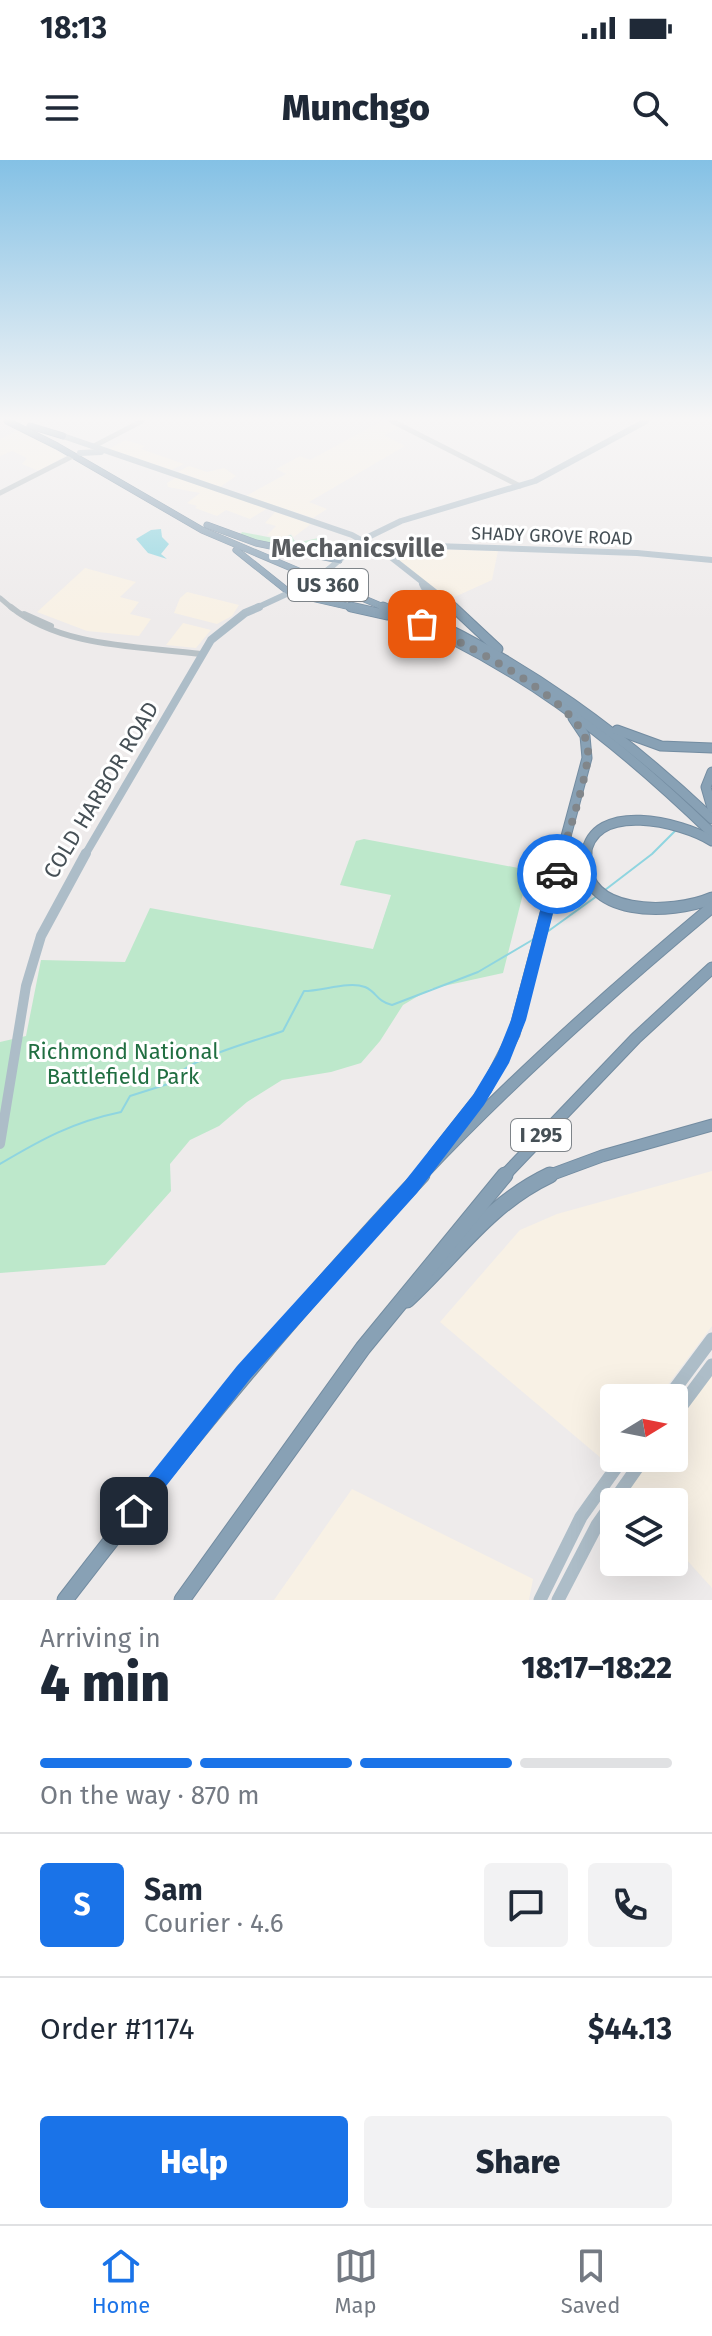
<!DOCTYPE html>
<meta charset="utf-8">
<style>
:root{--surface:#fff;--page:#f2f2f3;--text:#1f2937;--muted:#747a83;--line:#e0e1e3;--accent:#1a73e8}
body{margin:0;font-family:"Fira Sans",sans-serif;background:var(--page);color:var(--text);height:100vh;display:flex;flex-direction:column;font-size:30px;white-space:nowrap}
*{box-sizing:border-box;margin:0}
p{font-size:26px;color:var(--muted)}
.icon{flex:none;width:44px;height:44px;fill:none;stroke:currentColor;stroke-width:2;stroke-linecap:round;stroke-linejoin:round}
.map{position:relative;height:1440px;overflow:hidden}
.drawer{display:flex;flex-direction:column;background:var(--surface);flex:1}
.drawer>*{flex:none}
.needle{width:52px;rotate:80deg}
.tools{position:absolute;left:600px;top:1224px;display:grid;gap:16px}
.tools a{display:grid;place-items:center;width:88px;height:88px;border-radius:8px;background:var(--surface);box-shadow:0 8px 32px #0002;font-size:40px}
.pin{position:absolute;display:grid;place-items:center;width:68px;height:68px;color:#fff;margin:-34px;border-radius:16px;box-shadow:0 4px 12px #0006}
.courier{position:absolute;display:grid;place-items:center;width:80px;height:80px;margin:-40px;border:6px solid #1a73e8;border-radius:50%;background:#fff;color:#222;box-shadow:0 2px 10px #0007}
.summary em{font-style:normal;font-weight:800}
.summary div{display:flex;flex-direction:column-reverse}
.summary{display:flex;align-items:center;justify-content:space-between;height:136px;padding:0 40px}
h1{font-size:52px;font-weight:800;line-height:60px}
.bar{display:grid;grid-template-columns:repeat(4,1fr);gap:12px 8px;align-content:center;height:96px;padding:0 40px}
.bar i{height:10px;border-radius:6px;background:var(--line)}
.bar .active{background:var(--accent)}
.bar p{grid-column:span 4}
.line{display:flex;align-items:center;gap:20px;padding:0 40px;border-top:2px solid var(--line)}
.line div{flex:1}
.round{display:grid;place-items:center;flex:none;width:84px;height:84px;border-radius:8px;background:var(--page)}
.action{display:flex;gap:16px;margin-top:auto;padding:16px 40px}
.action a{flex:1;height:92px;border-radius:8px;background:var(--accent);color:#fff;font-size:32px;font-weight:800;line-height:92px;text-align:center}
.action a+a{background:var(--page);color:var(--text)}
.status{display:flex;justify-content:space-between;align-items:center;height:56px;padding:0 40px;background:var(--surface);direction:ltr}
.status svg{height:22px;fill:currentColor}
header{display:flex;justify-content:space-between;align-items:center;height:104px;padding:0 40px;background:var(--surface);font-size:36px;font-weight:800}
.menu{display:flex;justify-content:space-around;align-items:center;height:112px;border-top:2px solid var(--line);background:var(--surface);font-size:22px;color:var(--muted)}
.menu a{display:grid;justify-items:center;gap:4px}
.menu .active{color:var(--accent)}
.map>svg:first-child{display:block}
.commercial{fill:#f8f1e5}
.green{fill:#bde8cb}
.water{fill:#8fd5e0}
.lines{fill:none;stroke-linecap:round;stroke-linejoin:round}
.stream{stroke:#8fd5e0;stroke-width:2}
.highway-far3-casing{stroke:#738ca1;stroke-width:7}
.highway-far2-casing{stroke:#738ca1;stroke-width:11}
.highway-far1-casing{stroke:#738ca1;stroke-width:13}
.highway-casing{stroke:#738ca1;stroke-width:17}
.minor-far1{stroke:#b8c1c6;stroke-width:5}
.minor{stroke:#b8c1c6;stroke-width:6}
.major-far3{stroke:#adbdc8;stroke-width:6}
.major-far2{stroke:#adbdc8;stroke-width:8}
.major-far1{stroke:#adbdc8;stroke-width:10}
.major{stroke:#adbdc8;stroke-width:13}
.highway-far3{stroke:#88a1b5;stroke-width:6}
.highway-far2{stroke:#88a1b5;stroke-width:9}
.highway-far1{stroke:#88a1b5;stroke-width:11}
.highway{stroke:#88a1b5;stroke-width:15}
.major-bridge{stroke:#adbdc8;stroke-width:6}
.route{fill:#1a73e8}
.done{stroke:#81868a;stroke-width:8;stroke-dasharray:0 14.4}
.labels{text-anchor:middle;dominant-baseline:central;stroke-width:6;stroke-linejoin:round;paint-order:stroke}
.far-street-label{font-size:18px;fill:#465056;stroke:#fff}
.shield{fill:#fff;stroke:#7e8489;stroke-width:2}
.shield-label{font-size:20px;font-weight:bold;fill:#465056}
.street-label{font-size:22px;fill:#465056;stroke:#fff}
.park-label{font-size:22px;fill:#206e41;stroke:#fff}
.far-district-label{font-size:26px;font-weight:bold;fill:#595c5f;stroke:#fff}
</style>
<div class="status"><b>18:13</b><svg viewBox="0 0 49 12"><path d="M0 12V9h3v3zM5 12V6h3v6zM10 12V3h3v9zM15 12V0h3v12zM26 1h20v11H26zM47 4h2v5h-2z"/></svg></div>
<header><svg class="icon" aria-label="menu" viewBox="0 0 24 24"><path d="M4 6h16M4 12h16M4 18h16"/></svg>Munchgo<svg class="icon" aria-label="search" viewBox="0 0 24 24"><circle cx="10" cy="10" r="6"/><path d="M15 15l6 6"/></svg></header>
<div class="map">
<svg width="712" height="1440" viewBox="0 0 712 1440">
<rect width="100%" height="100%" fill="#eeebeb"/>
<g class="commercial">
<path d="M382,261h9l10,6 -17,8 21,11 -96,56 18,7 -14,9 -67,-22 40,-22 -10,-5 24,-13 10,4z"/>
<path d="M19,270l20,9 26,17 -26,15 -17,-7 5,-6 -15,-7 -12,5v-17z"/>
<path d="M125,280l20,6 -4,3 43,15 -13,6 -62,-21z"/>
<path d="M189,306l18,6 17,-4 12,8 -16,11 -42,-15z"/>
<path d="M177,317l91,31 -18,11 -24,-9 -9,6 -22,-8 2,-2 -10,-3 13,-10 -32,-6 -1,-4z"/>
<path d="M275,352l36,12 -17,13 -3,-3 -12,5 -12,-4 9,-9 -11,-3z"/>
<path d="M420,389l78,2 -6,29 -44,20 -51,-40z"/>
<path d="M85,408l51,14 -16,15 19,5 -9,12 21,5 -12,17 -52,-5 -50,-19z"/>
<path d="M187,432l52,13 -7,11 -15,8 -43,-11 6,-15z"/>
<path d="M183,463l28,7 -15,18 -30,-3z"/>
<path d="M712,1011v155l-54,72h-44v59l-6,7 -168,-142 80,-92 37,-16z"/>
<path d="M712,1205v223l-38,-42v-44h-40l-12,-13 22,-31h30v-42z"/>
<path d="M352,1329l181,90 -4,21h-255z"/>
</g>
<g class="green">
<path d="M242,372l36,7 13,-4 5,8 22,-5 1,2 -6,7 29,5c-23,9 -77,-8 -102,-17z"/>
<path d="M364,679l165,31 -26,103 -73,16 -27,16 -23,36 -19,22 -30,9 -49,8 -35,22 -28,24 -29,14 -20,24 1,27 -66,74 -105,8v-231l26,-6 15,-76 84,2 25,-54 223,41 18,-54 -51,-10 16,-44z"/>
</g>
<path class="water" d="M161,369l1,8 7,7 -8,10 6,5 -19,-6 -12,-14 15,-9z"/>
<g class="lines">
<g class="stream">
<path d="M605,730l47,-36 24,-24"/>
<path d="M547,772l50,-36"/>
<path d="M0,1004c42,-25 73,-42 121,-52l9,-16 41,-13c11,-24 85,-42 112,-52l21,-40c18,0 45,-10 61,-4 12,5 11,14 27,18l86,-33 56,-33"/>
</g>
<defs>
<g id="highway-far3">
<path d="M7,261l50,25 145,84 186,79"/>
<path d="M30,266l33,10"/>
<path d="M207,365l49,18 83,17"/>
<path d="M236,390l54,43 70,16"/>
<path d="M449,443l6,6"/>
</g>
<g id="highway-far2">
<path d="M351,447l36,8"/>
<path d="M383,447c135,57 224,125 329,226"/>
<path d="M453,447l45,42"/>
<path d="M415,453c112,51 207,121 297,206"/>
<path d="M617,570l44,16 51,2"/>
<path d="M712,612l-6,15 6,21"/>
<path d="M561,695l26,-97 -2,-22 -12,-18"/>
<path d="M586,695c7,-55 96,-33 126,-14"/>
</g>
<g id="highway-far1">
<path d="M586,693c-8,65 87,62 126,45"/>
<path d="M434,995l52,-66 28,-55 48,-181"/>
<path d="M420,1017c91,-97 190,-185 292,-270"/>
<path d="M503,1017l133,-139 76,-70"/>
<path d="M545,1017l57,-21 110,-31"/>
</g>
<g id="highway">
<path d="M407,1140c49,-45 80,-95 143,-125"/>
<path d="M65,1440c113,-147 230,-290 357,-425"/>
<path d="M182,1440l181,-252 142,-173"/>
</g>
</defs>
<use href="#highway-far3" class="highway-far3-casing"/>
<use href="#highway-far2" class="highway-far2-casing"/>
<use href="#highway-far1" class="highway-far1-casing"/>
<use href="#highway" class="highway-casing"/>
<g class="minor-far1">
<path d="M392,261l128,65"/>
<path d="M94,286l48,-25"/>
<path d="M0,333l73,-37"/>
<path d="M0,438l13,11"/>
</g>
<g class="minor">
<path d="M11,447c51,41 128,39 190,47"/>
<path d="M24,454l27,12"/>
</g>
<g class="major-far3">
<path d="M63,276l289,99 36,20 61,48"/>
<path d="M80,293l21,-1"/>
<path d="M394,399l20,-10 21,-3 202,7 75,7"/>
<path d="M329,409l33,-29 39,-19 134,-40 111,-60"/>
<path d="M422,424l9,17 17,3"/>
<path d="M254,449l52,-24"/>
</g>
<path class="major-far2" d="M85,695l126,-215 34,-27 14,-6"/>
<path class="major-far1" d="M0,984l26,-158 15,-50 45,-83"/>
<g class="major">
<path d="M668,1238l44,-59"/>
<path d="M674,1256l38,-51"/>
<path d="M540,1440l41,-83 42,-59"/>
<path d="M558,1440l39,-75 47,-67"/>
</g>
<use href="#highway-far3" class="highway-far3"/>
<use href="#highway-far2" class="highway-far2"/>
<use href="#highway-far1" class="highway-far1"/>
<use href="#highway" class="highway"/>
<path class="major-bridge" d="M306,425l23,-16"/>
</g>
<linearGradient id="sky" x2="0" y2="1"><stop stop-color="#84c1e5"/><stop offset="0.56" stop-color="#f7f6f6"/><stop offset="1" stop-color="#f7f6f6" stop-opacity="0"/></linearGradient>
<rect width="712" height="462" fill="url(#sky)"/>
<path class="route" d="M557,709l6,5 -37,146 -17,43 -25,42 -67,88 -167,186 -109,139 -7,3 -7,-3 -3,-7 3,-7 110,-138 168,-185 68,-86 24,-40 14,-35 39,-146z"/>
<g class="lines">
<path class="done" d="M422,464c40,18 163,78 166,125 1,27 -24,95 -31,125"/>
</g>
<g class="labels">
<g class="far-street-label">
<text transform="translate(552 376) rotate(2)">SHADY GROVE ROAD</text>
</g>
<g class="shield">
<rect x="288" y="409" width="80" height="32" rx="6"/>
<rect x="511" y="959" width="60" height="32" rx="6"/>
</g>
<g class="shield-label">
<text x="328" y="425">US 360</text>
<text x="541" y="975">I 295</text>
</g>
<g class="street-label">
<text transform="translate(101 630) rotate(-59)">COLD HARBOR ROAD</text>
</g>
<g class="park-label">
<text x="123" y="891">Richmond National<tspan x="123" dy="25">Battlefield Park</tspan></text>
</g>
<g class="far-district-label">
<text x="358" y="388">Mechanicsville</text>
</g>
</g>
</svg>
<div class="tools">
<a><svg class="needle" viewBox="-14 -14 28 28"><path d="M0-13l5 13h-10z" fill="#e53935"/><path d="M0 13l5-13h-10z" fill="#747a83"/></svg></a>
<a><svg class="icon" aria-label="layers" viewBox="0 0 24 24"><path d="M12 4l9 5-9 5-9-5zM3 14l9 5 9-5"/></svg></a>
</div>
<div class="pin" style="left:422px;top:464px;background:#ea580c"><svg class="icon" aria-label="bag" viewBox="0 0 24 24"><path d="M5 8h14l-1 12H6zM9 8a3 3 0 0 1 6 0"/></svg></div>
<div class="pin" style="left:134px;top:1351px;background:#1f2937"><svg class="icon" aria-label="home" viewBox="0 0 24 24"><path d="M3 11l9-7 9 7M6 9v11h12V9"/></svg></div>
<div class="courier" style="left:557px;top:714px"><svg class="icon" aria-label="car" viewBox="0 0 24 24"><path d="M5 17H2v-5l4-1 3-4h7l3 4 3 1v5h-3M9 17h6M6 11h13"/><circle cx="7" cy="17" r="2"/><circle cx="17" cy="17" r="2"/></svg></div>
</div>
<section class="drawer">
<div class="summary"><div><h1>4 min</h1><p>Arriving in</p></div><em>18:17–18:22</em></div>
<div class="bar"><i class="active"></i><i class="active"></i><i class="active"></i><i></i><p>On the way · 870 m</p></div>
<div class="line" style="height:144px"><b class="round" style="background:var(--accent);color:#fff">S</b><div><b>Sam</b><p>Courier · 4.6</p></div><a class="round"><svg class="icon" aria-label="chat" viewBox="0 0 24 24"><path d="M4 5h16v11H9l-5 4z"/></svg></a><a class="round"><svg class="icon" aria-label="phone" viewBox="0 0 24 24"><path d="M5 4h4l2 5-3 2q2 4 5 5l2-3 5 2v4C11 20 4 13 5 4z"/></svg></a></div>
<div class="line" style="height:104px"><div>Order #1174</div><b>$44.13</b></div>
<div class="action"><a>Help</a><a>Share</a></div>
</section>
<nav class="menu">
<a class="active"><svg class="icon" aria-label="home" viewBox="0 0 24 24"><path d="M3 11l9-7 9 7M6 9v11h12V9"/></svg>Home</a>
<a><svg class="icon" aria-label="map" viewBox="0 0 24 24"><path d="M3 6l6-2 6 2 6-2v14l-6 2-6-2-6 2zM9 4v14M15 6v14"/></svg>Map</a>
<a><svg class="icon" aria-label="saved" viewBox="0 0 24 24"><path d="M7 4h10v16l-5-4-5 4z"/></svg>Saved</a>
</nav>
